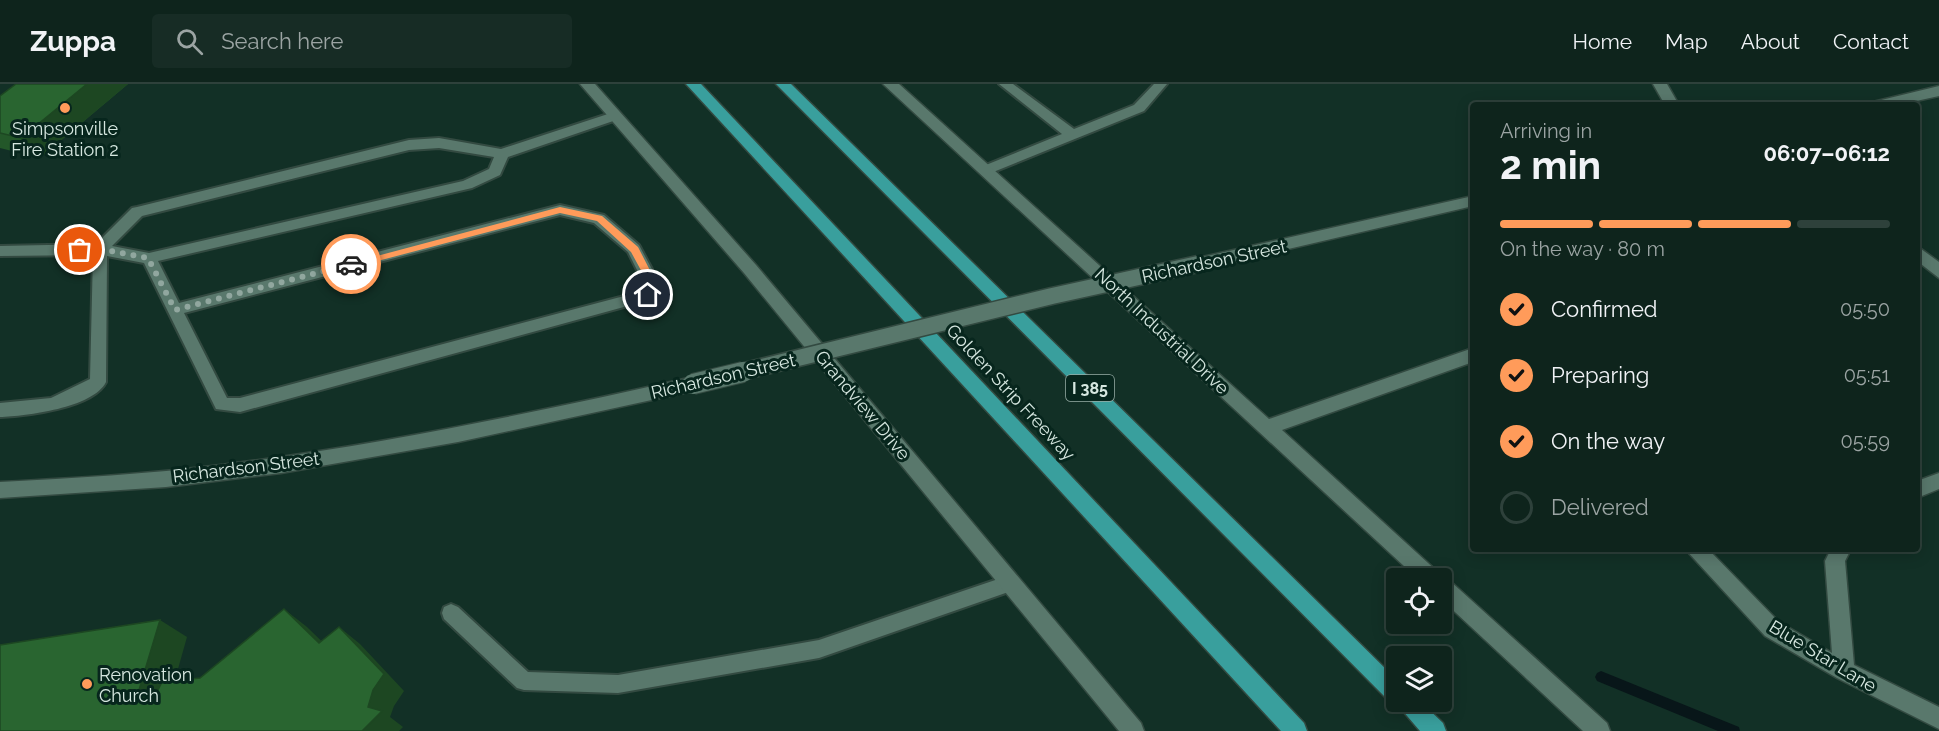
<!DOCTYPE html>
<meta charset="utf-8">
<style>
:root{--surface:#0e241c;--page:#172c25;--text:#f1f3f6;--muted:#9ba4a3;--line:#2e413b;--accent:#ff9b5a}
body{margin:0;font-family:Raleway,sans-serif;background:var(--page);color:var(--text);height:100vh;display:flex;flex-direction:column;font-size:22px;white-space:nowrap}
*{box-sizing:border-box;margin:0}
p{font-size:20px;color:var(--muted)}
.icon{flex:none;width:33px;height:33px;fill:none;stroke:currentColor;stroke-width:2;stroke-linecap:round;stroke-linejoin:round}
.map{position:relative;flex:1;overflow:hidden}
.drawer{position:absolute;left:1470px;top:18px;width:450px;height:450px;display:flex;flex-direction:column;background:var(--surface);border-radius:6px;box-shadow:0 3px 15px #0003,0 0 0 2px var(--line)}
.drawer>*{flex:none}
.buttons{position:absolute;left:1386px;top:484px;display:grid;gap:12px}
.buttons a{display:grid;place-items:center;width:66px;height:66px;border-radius:6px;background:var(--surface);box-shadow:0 3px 15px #0003,0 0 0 2px var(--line);font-size:30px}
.pin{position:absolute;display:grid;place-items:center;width:51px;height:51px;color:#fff;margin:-26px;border:3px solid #fff;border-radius:50%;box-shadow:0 2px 6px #0007}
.courier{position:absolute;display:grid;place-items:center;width:60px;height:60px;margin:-30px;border:4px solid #ff9b5a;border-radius:50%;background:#fff;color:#222;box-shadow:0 2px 8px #0007}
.overview em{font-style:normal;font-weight:700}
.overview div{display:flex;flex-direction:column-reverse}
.overview{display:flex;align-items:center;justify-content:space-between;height:102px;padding:0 30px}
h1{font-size:39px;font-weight:700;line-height:45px}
.bar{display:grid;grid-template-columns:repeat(4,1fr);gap:9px 6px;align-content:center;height:72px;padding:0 30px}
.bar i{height:8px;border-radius:4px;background:var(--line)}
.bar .on{background:var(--accent)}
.bar p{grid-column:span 4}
ol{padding:0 30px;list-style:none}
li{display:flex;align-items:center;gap:18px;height:66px}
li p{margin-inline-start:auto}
li .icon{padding:6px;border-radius:50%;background:var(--accent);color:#111;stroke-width:4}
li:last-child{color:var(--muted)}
li i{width:33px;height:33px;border:3px solid var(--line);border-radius:50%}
header{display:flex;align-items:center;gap:36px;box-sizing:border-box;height:84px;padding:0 30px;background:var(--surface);border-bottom:2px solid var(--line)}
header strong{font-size:28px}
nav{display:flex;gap:33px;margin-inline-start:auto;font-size:21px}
.search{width:420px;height:54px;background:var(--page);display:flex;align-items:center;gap:15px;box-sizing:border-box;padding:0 21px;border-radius:6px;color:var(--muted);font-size:22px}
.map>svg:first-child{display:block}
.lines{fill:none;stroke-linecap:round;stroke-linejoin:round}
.stream{fill:#081619;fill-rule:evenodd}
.lane-casing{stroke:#334a41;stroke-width:4}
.street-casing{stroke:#334a41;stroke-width:3}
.secondary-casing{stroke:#334a41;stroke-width:3}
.highway-casing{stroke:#334a41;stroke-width:3}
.lane{fill:#59786c;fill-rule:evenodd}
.street{fill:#59786c;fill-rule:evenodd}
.secondary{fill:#59786c;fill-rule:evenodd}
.highway{fill:#399f9d;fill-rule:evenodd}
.street-bridge-far1-casing{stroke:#334a41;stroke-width:19;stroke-linecap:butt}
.street-bridge-casing{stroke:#334a41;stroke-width:22;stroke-linecap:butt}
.street-bridge-far1{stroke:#59786c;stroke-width:16}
.street-bridge{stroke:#59786c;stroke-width:20}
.wall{fill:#235729}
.shaded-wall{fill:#1d4722}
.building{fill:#296530;stroke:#1d4722;stroke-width:1.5}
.route{fill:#ff9b5a}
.done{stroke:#91a79f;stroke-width:6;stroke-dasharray:0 10.8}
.poi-dot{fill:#ff9b5a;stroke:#07261d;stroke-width:2}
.labels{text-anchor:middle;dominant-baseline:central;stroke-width:6;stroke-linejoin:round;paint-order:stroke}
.shield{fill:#07261d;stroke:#98ada6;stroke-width:1.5}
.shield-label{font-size:16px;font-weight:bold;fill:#d6e7e0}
.poi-label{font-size:18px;fill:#d6e7e0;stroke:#07261d}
.street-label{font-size:18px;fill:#d6e7e0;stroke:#07261d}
</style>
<header>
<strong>Zuppa</strong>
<div class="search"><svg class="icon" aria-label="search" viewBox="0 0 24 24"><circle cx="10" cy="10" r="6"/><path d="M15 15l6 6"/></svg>Search here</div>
<nav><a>Home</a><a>Map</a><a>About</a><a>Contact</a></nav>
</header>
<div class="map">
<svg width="1939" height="647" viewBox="0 0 1939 647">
<rect width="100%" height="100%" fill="#123026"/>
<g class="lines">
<path class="stream" d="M1601,587l138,56 1,4h-22l-121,-50 -2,-4 2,-4z"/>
<defs>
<g id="lane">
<path d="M999,0h14l61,45 60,-24 20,-21h13l-23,27 -158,64 -5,-2v-6l81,-33z"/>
<path d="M614,28l5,1v6l-111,38 -8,18 -28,13 -314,73 21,42 381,-98 44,10 35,30 22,41 -8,13 -413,113 -24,-3 -72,-146 -37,-7 -1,126c-13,26 -80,34 -106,35v-14l51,-5 39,-19 3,-124 -93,1v-10l96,-2 36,-36 5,-1 272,-67 30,-2 62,11zM439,64l55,9 -5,12 -26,12 -314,72 -37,-7 30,-30 267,-66zM560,131l34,8 34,29 17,34 -2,5 -403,107h-13l-43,-85z"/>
<path d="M1010,491l7,2 2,6 -2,6 -198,69 -201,35 -94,-3 -7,-2 -73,-69 -2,-6 2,-6 7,-3 7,3 70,65 90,3 201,-35z"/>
</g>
<g id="street">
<path d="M1653,0h14l12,21h-14z"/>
<path d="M1939,2v10l-41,9h-27l2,-3z"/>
<path d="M1473,112v10l-275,64 -8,-6 8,-6z"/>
<path d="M1917,162l22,16v16l-22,-17z"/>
<path d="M693,293l6,2 3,5 -3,5 -6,2 -235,51 -177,31 -115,14 -166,11v-16c74,-4 148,-8 221,-17 159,-20 316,-53 472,-88z"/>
<path d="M1939,389v16l-22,9v-17z"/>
<path d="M1685,465h23l71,73 53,31 -7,-92 6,-12h20l-6,12 9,104 85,42v22l-102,-51 -72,-42z"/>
</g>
<g id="secondary">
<path d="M580,0h15l161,181 385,458 3,8h-25l-375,-458z"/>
<path d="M883,0h16l370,335 204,-71v14l-191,68 157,143 3,5 7,2 158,143 3,8h-27l-141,-131v-21h-24z"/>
</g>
<g id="highway">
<path d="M686,0h15l603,639 3,8h-26z"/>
<path d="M776,0h15l605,595v23h25l22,21 3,8h-26l-24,-28 -8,-3z"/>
</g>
</defs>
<use href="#lane" class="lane-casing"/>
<use href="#street" class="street-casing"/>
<use href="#secondary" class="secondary-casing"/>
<use href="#highway" class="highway-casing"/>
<use href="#lane" class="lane"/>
<use href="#street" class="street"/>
<use href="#secondary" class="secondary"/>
<use href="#highway" class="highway"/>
<defs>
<path id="street-bridge-far1" d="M737,289l315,-77 146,-32"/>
<path id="street-bridge" d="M693,300l50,-12"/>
</defs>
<use href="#street-bridge-far1" class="street-bridge-far1-casing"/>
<use href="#street-bridge" class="street-bridge-casing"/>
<use href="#street-bridge-far1" class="street-bridge-far1"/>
<use href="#street-bridge" class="street-bridge"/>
</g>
<path class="wall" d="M16,0h112l-88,74 -40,-10v-52z"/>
<g class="shaded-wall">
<path d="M87,0h41l-88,74 -19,-20z"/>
<path d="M284,525l23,18 34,33 -22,-17z"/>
<path d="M160,536l27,17 -22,78 -29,-15z"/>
<path d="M339,543l21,17 44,47 -10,15 -4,11 13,10 -4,4h-37l6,-24z"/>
</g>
<g class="building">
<path d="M16,0h71l-66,54 -21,-5v-37z"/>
<path d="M284,525l35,34 20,-16 45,47 -11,16 -5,17 14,4 -20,20h-362v-86l160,-25 -24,80 19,-4 7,-14 38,-4z"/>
</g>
<path class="route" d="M560,123l42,9 36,31 20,39 -7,11 -8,-2 6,-10 -18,-33 -34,-31 -37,-8 -209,55 -4,-4z"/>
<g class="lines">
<path class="done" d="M80,166l20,-1 48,9 27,52 176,-46"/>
</g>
<g class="poi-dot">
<circle cx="65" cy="24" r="6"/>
<circle cx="87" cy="600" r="6"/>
</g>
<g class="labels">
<rect class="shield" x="1066" y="291" width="48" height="26" rx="4.5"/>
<g class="shield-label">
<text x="1090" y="304">I 385</text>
</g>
<g class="poi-label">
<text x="65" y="44">Simpsonville<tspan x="65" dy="21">Fire Station 2</tspan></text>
<text x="99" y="590" text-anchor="start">Renovation<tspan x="99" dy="21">Church</tspan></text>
</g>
<g class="street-label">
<text transform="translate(1214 177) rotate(-12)">Richardson Street</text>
<text transform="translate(1162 247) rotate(43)">North Industrial Drive</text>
<text transform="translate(723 292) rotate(-13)">Richardson Street</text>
<text transform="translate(1011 308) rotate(47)">Golden Strip Freeway</text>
<text transform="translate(863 321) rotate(50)">Grandview Drive</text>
<text transform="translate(246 383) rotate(-7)">Richardson Street</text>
<text transform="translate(1823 572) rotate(31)">Blue Star Lane</text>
</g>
</g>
</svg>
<div class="buttons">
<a><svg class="icon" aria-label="locate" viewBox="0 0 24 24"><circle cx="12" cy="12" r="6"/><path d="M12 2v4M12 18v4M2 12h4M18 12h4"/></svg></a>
<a><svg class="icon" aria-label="layers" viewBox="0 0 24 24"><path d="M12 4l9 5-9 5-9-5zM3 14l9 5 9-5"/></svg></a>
</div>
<div class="pin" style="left:80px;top:166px;background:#ea580c"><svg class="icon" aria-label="bag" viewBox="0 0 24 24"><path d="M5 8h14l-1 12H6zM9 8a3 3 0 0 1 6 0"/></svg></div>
<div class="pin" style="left:648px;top:211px;background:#1f2937"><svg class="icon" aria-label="home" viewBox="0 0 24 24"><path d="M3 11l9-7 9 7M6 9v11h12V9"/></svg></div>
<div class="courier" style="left:351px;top:180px"><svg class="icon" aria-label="car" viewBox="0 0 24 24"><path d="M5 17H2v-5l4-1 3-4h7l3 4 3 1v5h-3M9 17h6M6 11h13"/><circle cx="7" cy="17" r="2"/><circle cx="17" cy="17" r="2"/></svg></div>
<section class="drawer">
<div class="overview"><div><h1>2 min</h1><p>Arriving in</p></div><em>06:07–06:12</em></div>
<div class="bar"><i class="on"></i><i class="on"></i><i class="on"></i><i></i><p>On the way · 80 m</p></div>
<ol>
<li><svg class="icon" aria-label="check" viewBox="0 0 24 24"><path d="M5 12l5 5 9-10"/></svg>Confirmed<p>05:50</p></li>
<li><svg class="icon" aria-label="check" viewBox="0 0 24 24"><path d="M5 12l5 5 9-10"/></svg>Preparing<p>05:51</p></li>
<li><svg class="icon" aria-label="check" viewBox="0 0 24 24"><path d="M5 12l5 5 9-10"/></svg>On the way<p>05:59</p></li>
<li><i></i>Delivered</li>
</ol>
</section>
</div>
